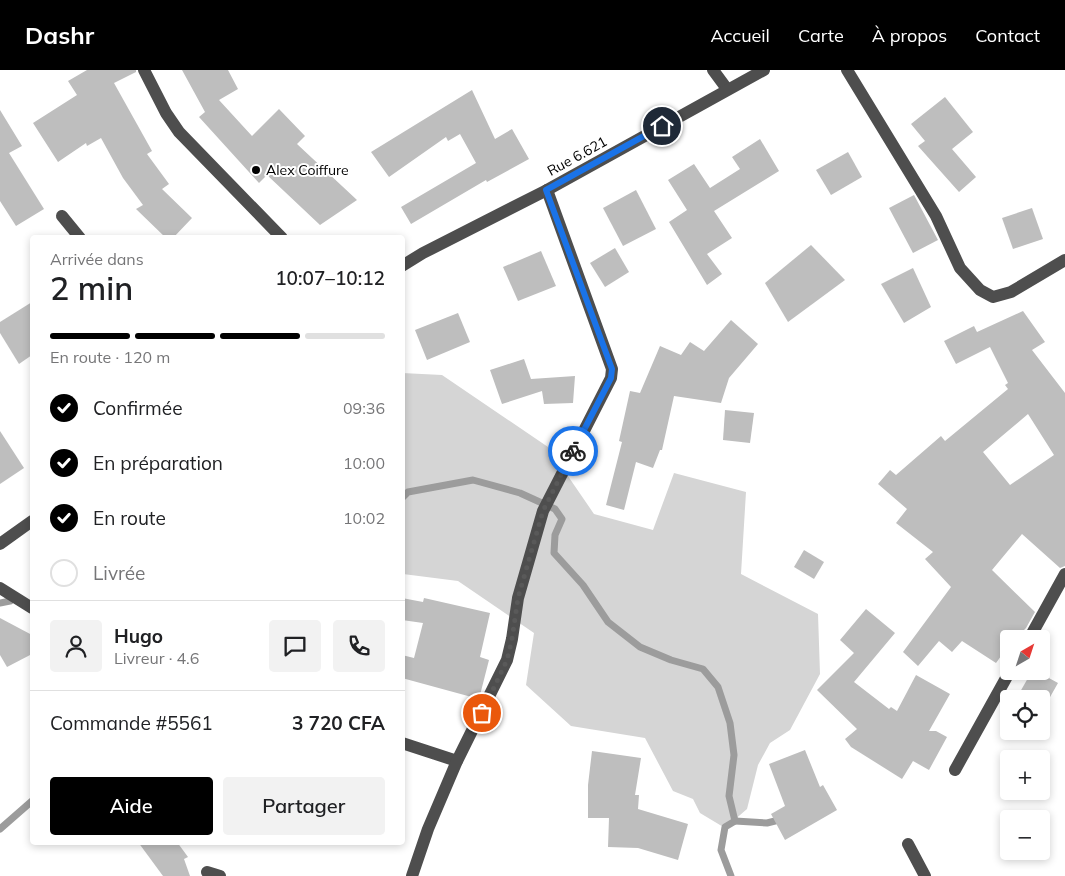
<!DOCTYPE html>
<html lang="fr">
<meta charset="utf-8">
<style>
:root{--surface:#fff;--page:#f2f2f2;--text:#202124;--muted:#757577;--line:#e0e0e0;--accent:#000}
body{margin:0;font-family:Mulish,sans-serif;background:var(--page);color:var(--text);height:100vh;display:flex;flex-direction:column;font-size:19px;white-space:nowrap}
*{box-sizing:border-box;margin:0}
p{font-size:16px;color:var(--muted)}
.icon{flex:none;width:28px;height:28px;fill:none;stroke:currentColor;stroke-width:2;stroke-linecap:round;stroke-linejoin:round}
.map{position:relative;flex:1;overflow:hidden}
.drawer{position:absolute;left:30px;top:165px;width:375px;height:610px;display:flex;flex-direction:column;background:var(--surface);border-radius:5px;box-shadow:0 2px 8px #0003}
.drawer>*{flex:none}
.needle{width:32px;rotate:39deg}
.controls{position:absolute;left:1000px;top:560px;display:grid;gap:10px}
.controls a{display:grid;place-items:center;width:50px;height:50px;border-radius:5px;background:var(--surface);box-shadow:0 2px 8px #0003;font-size:25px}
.pin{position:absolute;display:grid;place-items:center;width:42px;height:42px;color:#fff;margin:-21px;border:2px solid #fff;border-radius:50%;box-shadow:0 1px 5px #0007}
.courier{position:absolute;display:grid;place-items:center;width:50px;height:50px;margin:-25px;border:4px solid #1a73e8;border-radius:50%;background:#fff;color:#222;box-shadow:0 1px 6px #0007}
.headline em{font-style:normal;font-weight:600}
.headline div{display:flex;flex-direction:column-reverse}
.headline{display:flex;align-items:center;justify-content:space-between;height:85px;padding:0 20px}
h1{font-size:32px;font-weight:600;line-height:38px}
.bar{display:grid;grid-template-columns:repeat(4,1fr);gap:8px 5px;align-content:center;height:60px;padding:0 20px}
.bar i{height:6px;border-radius:4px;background:var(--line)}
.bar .on{background:var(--accent)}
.bar p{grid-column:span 4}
.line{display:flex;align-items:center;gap:12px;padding:0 20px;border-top:1px solid var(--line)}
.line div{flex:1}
.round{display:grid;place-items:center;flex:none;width:52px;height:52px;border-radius:5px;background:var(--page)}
ol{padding:0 20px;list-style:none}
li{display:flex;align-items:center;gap:15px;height:55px}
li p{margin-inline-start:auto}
li .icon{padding:5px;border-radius:50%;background:var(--accent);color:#fff;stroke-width:4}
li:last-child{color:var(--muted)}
li i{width:28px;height:28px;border:2px solid var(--line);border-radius:50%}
.button{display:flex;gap:10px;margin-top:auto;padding:10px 20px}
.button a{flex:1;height:58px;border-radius:5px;background:var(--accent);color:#fff;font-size:20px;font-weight:600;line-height:58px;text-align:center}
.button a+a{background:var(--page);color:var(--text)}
header{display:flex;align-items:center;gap:30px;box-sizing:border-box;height:70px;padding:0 25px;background:var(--accent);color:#fff}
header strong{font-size:24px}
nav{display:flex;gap:28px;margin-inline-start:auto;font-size:18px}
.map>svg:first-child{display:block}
.green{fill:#d5d5d5}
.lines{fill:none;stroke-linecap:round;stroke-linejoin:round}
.stream{stroke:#9c9c9c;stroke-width:7}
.building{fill:#bebebe;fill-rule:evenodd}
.minor{stroke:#4e4e4e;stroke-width:12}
.done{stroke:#595959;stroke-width:5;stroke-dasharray:0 9}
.route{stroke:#1a73e8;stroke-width:6}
.poi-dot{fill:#000;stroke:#fff;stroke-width:2}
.labels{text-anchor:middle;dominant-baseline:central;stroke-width:4;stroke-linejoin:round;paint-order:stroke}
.street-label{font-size:14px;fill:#000;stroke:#fff}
.poi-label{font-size:14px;fill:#000;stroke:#fff;text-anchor:start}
</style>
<header>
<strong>Dashr</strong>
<nav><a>Accueil</a><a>Carte</a><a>À propos</a><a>Contact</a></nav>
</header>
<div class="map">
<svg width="1065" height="806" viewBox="0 0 1065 806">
<rect width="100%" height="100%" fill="#fff"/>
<path class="green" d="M402,303l40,2 106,72 46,67 59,16 21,-57 72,19 -5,82 77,40 2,60 -30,56 -20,13 -12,22 -11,44 -22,19 -25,-15 -7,-14 -20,-8 -28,-53 -74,-12 -45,-41 8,-52 -76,-52 -55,-7z"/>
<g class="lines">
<g class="stream">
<path d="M402,428l6,-6 65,-12 47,13 35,16 7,10 -7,16 -1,18 29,32 25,37 32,25 31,13 32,9 15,18 12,36 4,32 -5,41 6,25 -10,6 -4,23 10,26"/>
<path d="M0,533l10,-2"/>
<path d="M735,751l32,2 16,-4"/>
<path d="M0,759l32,-28"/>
</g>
</g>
<g class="building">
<path d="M87,0h49v2l-22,11 38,68 -5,3 22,30 -7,5 30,29 -19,20h-7l-30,-29 7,-4 -20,-27 -22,-40 -14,8 -1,-3 -28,19 -25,-39 44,-28 -9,-14z"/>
<path d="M182,0h46l10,19 -19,11 33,36 27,-27 26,27 -8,8 60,56 -37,25 -53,-50 -8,8 -60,-66 6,-5z"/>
<path d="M472,20l23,49 17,-10 17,30 -42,23 -1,-2 -75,44 -10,-17 75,-44 -16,-29 -12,7 -2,-4 -57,40 -18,-25z"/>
<path d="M945,27l28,35 -21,17 24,28 -17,15 -41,-46 7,-5 -14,-17z"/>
<path d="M0,40l22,36 -13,7 35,56 -28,17 -16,-25z"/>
<path d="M760,69l19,32 -65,40 18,27 -25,16 15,20 -15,11 -38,-63 18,-12 -19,-30 26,-16 16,24 30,-19 -8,-12z"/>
<path d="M848,82l14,25 -31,18 -15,-25z"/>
<path d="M636,120l20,39 -33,17 -20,-38z"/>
<path d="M914,125l24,45 -25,13 -24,-45z"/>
<path d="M1032,138l11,31 -30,10 -11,-31z"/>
<path d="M811,175l34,35 -57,42 -23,-39z"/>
<path d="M615,178l14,24 -24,15 -15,-24z"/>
<path d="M541,181l15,35 -38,15 -15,-34z"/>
<path d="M913,198l18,39 -27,16 -23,-39z"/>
<path d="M32,232v53l-13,9 -19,-31v-11z"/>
<path d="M1023,241l22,31 -13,8 33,43v173l-5,2 -38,-34 -30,36 43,42 -9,16 -11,11h-6v6l-13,18 -34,-22 -10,11 -13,-11 -21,25 -15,-14 48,-65 -26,-28 8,-7 -37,-29 11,-14 -29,-25 12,-14 6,5 45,-39 4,5 63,-52 -3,-4 3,-2 -18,-36 -34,17 -12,-23 30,-15 3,6zM1028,344l26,41 -44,30 -27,-33z"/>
<path d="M458,243l12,29 -43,18 -12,-30z"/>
<path d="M731,250l27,24 -29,34 -8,25 -47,-7 -12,54h-2l-7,18 -17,-6 -12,48 -18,-5 16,-63 -3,-1 11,-50 10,2 20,-47 21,9 9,-13 14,9z"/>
<path d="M524,289l7,20 44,-3 -2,27 -29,1 -2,-13 -40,13 -12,-34z"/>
<path d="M725,340l29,3 -4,30 -27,-3z"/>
<path d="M0,361l24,37 -24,16z"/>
<path d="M804,480l20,12 -10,17 -20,-12z"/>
<path d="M402,528l21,4 1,-4 66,15 -10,44 9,3 -10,39 -77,-21v-23l12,3 9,-35 -21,-3z"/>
<path d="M866,539l29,24 -41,49 35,27 2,-2 6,4 19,-36 34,19 -21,37h7l11,6 -18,33 -16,-9 -11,18 -51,-32 -6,-8 12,-10 -40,-39 37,-37 -14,-13z"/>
<path d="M0,548l32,17v19l-25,13 -7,-12z"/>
<path d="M1032,601h4l22,12 -17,30v-14h-25z"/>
<path d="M1009,641v18l-9,-5z"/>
<path d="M1012,661h19l-5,9z"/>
<path d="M805,680l15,37 3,-2 14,25 -52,30 -14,-26 14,-8 -16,-42z"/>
<path d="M592,681l49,7 -6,37h4l-1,14 50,15 -10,36 -40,-12 -30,-1 1,-29h-21v-33z"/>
<path d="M138,772h39l11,15 -4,2 6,17h-27z"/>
</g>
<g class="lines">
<g class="minor">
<path d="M144,0l22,43 13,19 103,106"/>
<path d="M713,0l14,19"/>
<path d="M847,0l89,146 24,52 20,22 13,7 18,-5 54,-32"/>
<path d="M62,146l18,22"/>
<path d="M402,196l21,-13 124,-63 217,-120"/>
<path d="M0,474l32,-23"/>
<path d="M0,518l32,20"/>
<path d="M1029,569l36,-65"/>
<path d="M402,673l55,18"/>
<path d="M955,700l55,-99"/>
<path d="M908,774l17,32"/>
<path d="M207,802l13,4"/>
<path d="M412,806l16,-47 29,-68 50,-101 5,-21 6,-41 25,-87 68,-133 1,-9 -65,-179"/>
</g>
</g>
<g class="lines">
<path class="done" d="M482,643l25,-53 5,-21 6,-41 25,-87 30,-60"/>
<path class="route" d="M573,381l38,-73 1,-9 -66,-179 116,-64"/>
</g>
<circle class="poi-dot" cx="256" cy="100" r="5"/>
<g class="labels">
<g class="street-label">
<text transform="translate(577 86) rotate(-29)">Rue 6.621</text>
</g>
<g class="poi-label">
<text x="266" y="100">Alex Coiffure</text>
</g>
</g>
</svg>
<div class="controls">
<a><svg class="needle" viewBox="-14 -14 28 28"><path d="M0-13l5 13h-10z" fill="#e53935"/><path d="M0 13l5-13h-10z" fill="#757577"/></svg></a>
<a><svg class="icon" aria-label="locate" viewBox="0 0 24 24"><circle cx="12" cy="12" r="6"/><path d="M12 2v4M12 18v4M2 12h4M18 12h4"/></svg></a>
<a>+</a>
<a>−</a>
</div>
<div class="pin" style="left:482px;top:643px;background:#ea580c"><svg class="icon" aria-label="bag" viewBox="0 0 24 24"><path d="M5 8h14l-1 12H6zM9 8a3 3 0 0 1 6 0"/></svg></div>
<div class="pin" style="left:662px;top:56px;background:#1f2937"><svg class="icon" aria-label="home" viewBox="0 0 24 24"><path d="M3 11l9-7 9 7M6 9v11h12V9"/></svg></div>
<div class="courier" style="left:573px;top:381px"><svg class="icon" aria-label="bike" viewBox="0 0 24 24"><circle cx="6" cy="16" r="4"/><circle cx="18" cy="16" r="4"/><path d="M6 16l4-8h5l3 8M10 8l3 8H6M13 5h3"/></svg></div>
<section class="drawer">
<div class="headline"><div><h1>2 min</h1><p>Arrivée dans</p></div><em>10:07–10:12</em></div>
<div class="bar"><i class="on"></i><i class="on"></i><i class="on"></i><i></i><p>En route · 120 m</p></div>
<ol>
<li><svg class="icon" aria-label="check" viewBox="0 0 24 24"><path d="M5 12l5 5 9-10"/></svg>Confirmée<p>09:36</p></li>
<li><svg class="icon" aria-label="check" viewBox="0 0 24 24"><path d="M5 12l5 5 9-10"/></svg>En préparation<p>10:00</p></li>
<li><svg class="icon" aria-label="check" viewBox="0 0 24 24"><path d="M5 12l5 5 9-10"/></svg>En route<p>10:02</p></li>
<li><i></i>Livrée</li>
</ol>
<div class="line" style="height:90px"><a class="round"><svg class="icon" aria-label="person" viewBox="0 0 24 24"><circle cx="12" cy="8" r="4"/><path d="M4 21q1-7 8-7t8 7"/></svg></a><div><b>Hugo</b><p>Livreur · 4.6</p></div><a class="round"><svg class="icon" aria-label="chat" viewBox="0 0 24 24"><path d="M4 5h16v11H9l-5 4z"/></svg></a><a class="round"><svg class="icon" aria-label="phone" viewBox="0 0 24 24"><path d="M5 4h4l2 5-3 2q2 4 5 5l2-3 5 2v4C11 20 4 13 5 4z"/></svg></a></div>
<div class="line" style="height:65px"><div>Commande #5561</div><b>3 720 CFA</b></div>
<div class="button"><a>Aide</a><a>Partager</a></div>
</section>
</div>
